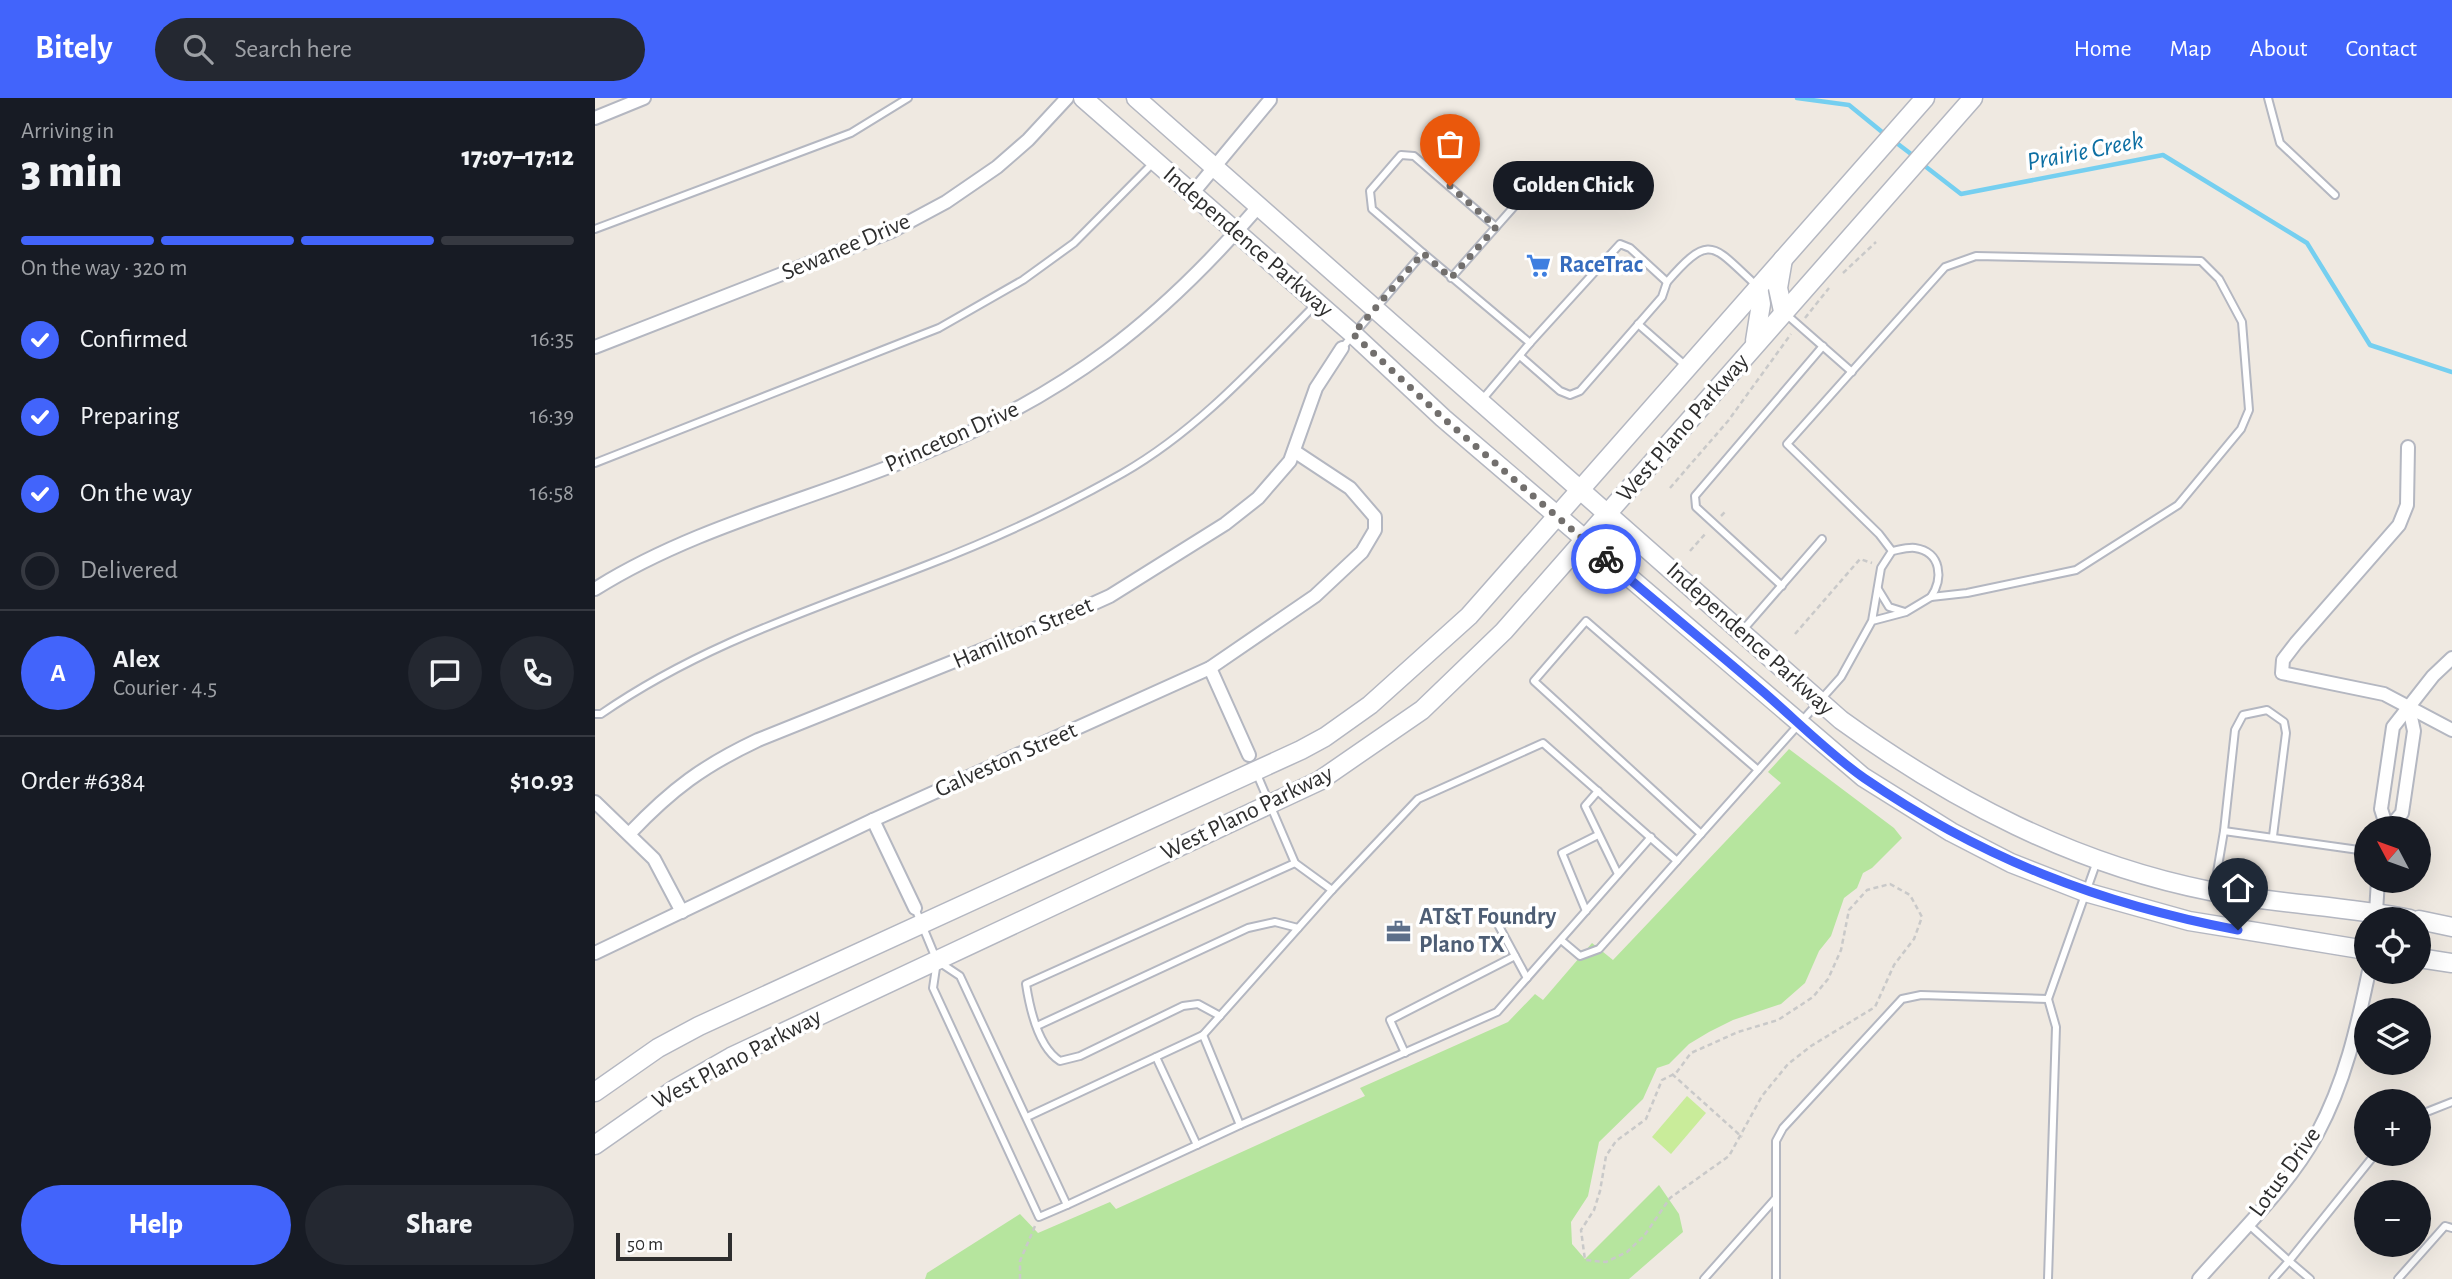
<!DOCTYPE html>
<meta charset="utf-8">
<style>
:root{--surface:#171b24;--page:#242831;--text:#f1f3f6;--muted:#9ea1a6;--line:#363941;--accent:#4264fb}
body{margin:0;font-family:"Alegreya Sans",sans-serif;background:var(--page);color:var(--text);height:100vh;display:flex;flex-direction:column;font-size:26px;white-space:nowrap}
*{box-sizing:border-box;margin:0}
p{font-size:23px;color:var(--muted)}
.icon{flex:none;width:38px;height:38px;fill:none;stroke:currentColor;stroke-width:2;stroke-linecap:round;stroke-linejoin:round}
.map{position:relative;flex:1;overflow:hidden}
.sheet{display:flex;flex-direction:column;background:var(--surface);width:595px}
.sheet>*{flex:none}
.needle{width:46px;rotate:311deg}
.buttons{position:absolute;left:1759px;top:718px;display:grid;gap:14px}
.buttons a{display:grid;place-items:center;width:77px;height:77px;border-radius:50%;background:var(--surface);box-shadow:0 7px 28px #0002;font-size:35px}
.scale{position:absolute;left:21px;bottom:18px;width:116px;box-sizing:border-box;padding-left:7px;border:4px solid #2e2e2e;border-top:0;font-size:19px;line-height:24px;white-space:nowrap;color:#2e2e2e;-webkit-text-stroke:5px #fff;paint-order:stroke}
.pin{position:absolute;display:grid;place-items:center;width:60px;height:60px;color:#fff;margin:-72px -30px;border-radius:50% 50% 50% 0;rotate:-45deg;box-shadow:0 0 7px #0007}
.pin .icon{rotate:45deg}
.courier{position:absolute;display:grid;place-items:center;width:70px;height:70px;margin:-35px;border:5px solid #4264fb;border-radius:50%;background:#fff;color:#222;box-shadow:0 2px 9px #0007}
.bubble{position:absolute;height:49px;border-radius:24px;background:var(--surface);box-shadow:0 7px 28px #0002;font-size:23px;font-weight:800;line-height:49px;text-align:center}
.headline em{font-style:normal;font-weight:800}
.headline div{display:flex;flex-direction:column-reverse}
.headline{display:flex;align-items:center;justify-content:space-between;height:119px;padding:0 21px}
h1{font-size:46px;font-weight:800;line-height:52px}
.bar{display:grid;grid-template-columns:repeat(4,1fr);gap:10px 7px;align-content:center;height:84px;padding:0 21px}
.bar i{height:9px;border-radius:5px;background:var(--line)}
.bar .selected{background:var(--accent)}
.bar p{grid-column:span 4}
.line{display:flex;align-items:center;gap:18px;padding:0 21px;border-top:2px solid var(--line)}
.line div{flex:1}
.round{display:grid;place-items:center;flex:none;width:74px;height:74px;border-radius:37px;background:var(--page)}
ol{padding:0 21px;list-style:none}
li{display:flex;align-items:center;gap:21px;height:77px}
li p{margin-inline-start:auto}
li .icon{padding:7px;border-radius:50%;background:var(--accent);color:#fff;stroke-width:4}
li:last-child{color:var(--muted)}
li i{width:38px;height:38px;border:4px solid var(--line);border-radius:50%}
.cta{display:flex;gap:14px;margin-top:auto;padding:14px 21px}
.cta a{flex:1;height:80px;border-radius:42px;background:var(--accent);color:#fff;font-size:28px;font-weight:800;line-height:80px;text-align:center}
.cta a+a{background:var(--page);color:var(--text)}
header{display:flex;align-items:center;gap:42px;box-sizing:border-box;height:98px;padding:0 35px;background:var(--accent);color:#fff}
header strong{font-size:33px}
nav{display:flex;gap:38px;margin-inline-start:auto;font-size:24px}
.search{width:490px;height:63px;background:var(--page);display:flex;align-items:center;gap:18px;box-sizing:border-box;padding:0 24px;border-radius:38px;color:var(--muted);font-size:26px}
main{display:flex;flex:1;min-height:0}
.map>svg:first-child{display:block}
.green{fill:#b6e59e}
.pitch{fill:#c9ec9a}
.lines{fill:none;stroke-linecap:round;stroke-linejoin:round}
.stream{stroke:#75cff0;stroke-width:4.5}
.service-casing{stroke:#b4b7c1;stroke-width:10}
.minor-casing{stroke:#b4b7c1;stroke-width:16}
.secondary-casing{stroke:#b4b7c1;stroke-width:21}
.path{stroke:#c9c9c9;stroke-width:2.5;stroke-dasharray:5 3.5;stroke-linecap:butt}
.service{stroke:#fff;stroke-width:6}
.minor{stroke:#fff;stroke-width:12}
.secondary{stroke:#fff;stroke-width:18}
.done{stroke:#726f6d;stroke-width:7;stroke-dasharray:0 12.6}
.route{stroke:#4264fb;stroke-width:9}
.labels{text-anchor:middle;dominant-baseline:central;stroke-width:7;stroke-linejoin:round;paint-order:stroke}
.street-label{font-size:24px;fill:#2e2e2e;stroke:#fff}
.shop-label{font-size:24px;font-weight:bold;fill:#366cbe;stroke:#fff;text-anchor:start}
.service-label{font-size:24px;font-weight:bold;fill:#4e5e75;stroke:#fff;text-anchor:start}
.water-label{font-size:26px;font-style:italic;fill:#0d6fa3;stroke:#fff}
</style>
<header>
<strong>Bitely</strong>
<div class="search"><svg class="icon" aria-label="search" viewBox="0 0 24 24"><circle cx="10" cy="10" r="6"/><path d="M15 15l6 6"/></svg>Search here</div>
<nav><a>Home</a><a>Map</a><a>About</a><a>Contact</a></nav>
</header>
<main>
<section class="sheet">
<div class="headline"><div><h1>3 min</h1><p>Arriving in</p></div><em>17:07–17:12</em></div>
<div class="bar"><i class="selected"></i><i class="selected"></i><i class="selected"></i><i></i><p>On the way · 320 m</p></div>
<ol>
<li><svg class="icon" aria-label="check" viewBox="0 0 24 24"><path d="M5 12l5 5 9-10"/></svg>Confirmed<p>16:35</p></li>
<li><svg class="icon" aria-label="check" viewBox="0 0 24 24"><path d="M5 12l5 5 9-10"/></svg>Preparing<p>16:39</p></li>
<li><svg class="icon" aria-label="check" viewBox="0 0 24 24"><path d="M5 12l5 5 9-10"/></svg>On the way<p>16:58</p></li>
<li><i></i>Delivered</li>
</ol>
<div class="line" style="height:126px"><b class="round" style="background:var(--accent);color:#fff">A</b><div><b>Alex</b><p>Courier · 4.5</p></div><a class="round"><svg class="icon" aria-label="chat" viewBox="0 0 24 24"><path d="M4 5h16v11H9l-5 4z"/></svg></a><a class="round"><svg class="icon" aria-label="phone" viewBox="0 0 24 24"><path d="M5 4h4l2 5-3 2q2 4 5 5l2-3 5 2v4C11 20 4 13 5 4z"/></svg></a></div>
<div class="line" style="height:91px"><div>Order #6384</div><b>$10.93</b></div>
<div class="cta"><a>Help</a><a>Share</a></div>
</section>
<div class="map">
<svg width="1857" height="1181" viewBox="0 0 1857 1181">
<rect width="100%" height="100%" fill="#efe9e1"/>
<path class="green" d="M1194,651l105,79 8,10 -30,30 -9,5 -6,15 -13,10 -13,38 -12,15 -14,32 -24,21 -48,16 -24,12 -20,12 -20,20 -12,4 -14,31 -44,43 -11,54 -17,26 1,22 13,15 74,-74 20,29 4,18 -54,47h-704l2,-6 93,-59 18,19 72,-31 6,7 249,-113 -5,-8 148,-66 27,-28 8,6 49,-57 21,17 168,-177 -13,-11z"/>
<path class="pitch" d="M1092,998l19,17 -35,41 -19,-17z"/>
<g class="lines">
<g class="stream">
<path d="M1202,0l52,7 38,31"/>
<path d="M1299,43l21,16"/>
<path d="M1326,65l40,31 202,-39 144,88 63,102 82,27"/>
</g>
<defs>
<g id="service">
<path d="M1673,0l12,45 55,52"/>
<path d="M901,129l46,-52"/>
<path d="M0,131l256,-96 57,-35"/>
<path d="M828,155l-51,-44 -2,-18 31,-36 13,1 82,71 -45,51"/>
<path d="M1192,217l65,57"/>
<path d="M1043,226l49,43"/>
<path d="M935,245l90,-99 10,4 37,34c44,-51 46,-36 90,4"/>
<path d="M747,250l81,-95 107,90 -49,58"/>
<path d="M925,258l40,35 10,4 10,-4 82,-94 5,-15"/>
<path d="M0,365l344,-135 84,-48 51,-37 79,-80"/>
<path d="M1297,453c6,-1 16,-4 23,-3 27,4 28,31 16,49"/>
<path d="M1187,488l-86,-79 -1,-11 128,-150"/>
<path d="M1283,491l11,18 16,5"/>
<path d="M1147,533l80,-92"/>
<path d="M0,616h6c103,-71 211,-104 326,-149 67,-26 133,-56 196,-92 75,-43 134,-109 194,-170"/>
<path d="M661,674l39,91 37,27 86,-91 125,-56 134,118 164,-184 31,-56 9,-53 11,-17 -13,-17 -92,-90 158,-177 31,-11 225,5 18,18 23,43 7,88 -8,19 -63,76 -102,65 -109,23 -36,4 -25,15 -34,9"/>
<path d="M1003,693l-13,15 33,68"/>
<path d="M1629,733l11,-101 8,-15 24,-5 17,12 2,11 -13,103"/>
<path d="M1106,736l-167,-153 52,-60 172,149"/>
<path d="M1619,792l10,-59 142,20"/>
<path d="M320,810l22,53 -4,27 106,229 28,-12 -107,-229 -21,-14"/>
<path d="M991,813l-24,-58 36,-18"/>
<path d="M899,819l33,61"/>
<path d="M966,842l19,16 19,-7 78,-88"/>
<path d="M625,918l-22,-12 -15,2 -103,50 -20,5c-22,-14 -30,-51 -34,-77l269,-121"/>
<path d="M442,928l211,-98 27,-6 23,6"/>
<path d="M608,937l129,-145"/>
<path d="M810,955l-15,-33 125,-64"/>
<path d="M561,959l41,88"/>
<path d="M1824,1017l33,-13"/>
<path d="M432,1019l176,-82 37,90 257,-113 154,-175"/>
<path d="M1181,1100v81"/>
<path d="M472,1107l173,-80"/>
<path d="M1653,1126l41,37 87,-108"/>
<path d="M1109,1181l72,-81v-57l7,-13 119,-129 19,-4 127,4 49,-138"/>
<path d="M1453,1181l8,-252 -8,-28"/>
<path d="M1678,1181l16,-18 21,18"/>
<path d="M1803,1181l47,-53 7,2"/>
</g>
<g id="minor">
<path d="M0,20l49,-20"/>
<path d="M597,96l78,-94"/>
<path d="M0,249l297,-116 54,-29 51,-35 31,-27 39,-42"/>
<path d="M1813,349l-1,58 -8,20 -103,118 -13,17 -1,13 102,21 68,36"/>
<path d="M0,491c100,-63 220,-90 329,-136 143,-60 233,-129 334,-246"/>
<path d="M615,570l39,87"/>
<path d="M0,704l59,57 28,53"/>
<path d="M278,722l42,88"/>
<path d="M1792,730l-6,-19 12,-82 40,-51 19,-18"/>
<path d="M1794,730l13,-15 12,-82 -5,-23"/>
<path d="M35,735c42,-44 73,-67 128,-93l299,-120 53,-24 115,-72 33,-26 32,-37 26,-73 26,-40"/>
<path d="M1781,814l2,-32"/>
<path d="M0,855l278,-133 337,-152 105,-72 47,-44 13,-22v-13l-25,-29 -56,-37"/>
<path d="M1604,1181c40,-46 89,-92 118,-145 28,-52 40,-106 52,-163"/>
</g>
<g id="secondary">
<path d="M488,0l270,236 90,84 420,359 88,55 60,31 74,29 104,29 177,29"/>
<path d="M541,0l705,622c112,81 233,144 369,171 66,13 134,15 200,28"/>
<path d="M1188,161l-5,29 5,23"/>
<path d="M1160,243l6,-37 -3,-17"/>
<path d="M1824,822l33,7"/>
<path d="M1824,860l33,5"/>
<path d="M0,994l63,-44 41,-22 602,-276 24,-13 45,-32 99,-89 456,-518"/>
<path d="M0,1047l80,-56 56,-32 588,-276 103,-71 82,-79 469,-533"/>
</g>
</defs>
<use href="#service" class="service-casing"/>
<use href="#minor" class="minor-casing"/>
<use href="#secondary" class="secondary-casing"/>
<g class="path">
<path d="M1248,175l33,-31"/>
<path d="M1210,220l24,-30"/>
<path d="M1075,390l58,-67 63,-87"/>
<path d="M1126,418l6,-6"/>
<path d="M1095,453l16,-18"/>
<path d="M1200,536l65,-75 12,4"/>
<path d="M1295,786l20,11 12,22 -8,22 -20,26 -19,42 -64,39 -23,18 -26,32 -33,60 -59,42 -26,38 -17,16 -21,10 -21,-2 -4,-30 13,-20 6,-19 6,-35 10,-15 30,-22 16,-39 14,-7 15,-20 47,-21 40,-12 35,-23 15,-18 13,-29 8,-40 18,-20z"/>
<path d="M1077,976l70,63"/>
<path d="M425,1181v-18l15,-35"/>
</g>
<use href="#service" class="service"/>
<use href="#minor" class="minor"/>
<use href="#secondary" class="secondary"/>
</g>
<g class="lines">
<path class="done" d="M855,88l46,41 -45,51 -28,-25 -70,81 90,84 163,141"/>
<path class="route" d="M1011,461c51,44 103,86 154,130 34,29 67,63 104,89 117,80 236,126 374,152"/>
</g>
<defs>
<symbol id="supermarket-bare" viewBox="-9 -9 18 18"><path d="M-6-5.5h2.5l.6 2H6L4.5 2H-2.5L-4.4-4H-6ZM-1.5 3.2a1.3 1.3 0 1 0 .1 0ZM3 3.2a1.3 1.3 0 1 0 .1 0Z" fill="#3f7fe0" stroke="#fff" stroke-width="2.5" paint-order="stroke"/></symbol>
<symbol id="office-bare" viewBox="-9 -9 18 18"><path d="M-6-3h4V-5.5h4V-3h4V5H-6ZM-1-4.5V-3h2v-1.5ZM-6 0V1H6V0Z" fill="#5c6f8a" stroke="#fff" stroke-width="2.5" paint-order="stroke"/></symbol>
</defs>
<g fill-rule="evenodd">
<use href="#supermarket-bare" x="926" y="150" width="35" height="35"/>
<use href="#office-bare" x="786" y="816" width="35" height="35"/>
</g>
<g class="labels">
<g class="street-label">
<text transform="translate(653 144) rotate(41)">Independence Parkway</text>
<text transform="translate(251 149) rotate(-23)">Sewanee Drive</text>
<text transform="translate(1088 330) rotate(-49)">West Plano Parkway</text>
<text transform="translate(357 339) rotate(-24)">Princeton Drive</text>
<text transform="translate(428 535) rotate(-23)">Hamilton Street</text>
<text transform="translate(1155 541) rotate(42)">Independence Parkway</text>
<text transform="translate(411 662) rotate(-24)">Galveston Street</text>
<text transform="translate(652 715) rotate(-26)">West Plano Parkway</text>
<text transform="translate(142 961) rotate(-28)">West Plano Parkway</text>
<text transform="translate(1690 1074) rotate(-54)">Lotus Drive</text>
</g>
<g class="shop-label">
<text x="964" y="167">RaceTrac</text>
</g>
<g class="service-label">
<text x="824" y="819">AT&amp;T Foundry<tspan x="824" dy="28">Plano TX</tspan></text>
</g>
<g class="water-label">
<text transform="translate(1490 53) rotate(-11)">Prairie Creek</text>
</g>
</g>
</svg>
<div class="buttons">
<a><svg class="needle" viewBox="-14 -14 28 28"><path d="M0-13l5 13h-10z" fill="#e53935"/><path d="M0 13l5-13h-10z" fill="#9ea1a6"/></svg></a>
<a><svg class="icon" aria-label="locate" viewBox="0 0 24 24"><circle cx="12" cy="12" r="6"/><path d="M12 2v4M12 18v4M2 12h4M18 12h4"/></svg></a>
<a><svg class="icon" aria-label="layers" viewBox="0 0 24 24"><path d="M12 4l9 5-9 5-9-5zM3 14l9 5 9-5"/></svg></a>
<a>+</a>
<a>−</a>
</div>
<div class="scale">50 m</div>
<div class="pin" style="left:855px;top:88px;background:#ea580c"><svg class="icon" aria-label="bag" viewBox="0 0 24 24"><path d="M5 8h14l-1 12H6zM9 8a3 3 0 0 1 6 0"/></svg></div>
<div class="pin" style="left:1643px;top:832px;background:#1f2937"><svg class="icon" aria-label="home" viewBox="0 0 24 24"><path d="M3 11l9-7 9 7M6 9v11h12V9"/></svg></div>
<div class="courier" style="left:1011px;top:461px"><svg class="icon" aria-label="bike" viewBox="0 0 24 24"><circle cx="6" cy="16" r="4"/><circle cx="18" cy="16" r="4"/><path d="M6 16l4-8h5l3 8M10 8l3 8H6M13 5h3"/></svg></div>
<div class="bubble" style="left:898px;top:63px;width:161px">Golden Chick</div>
</div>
</main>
